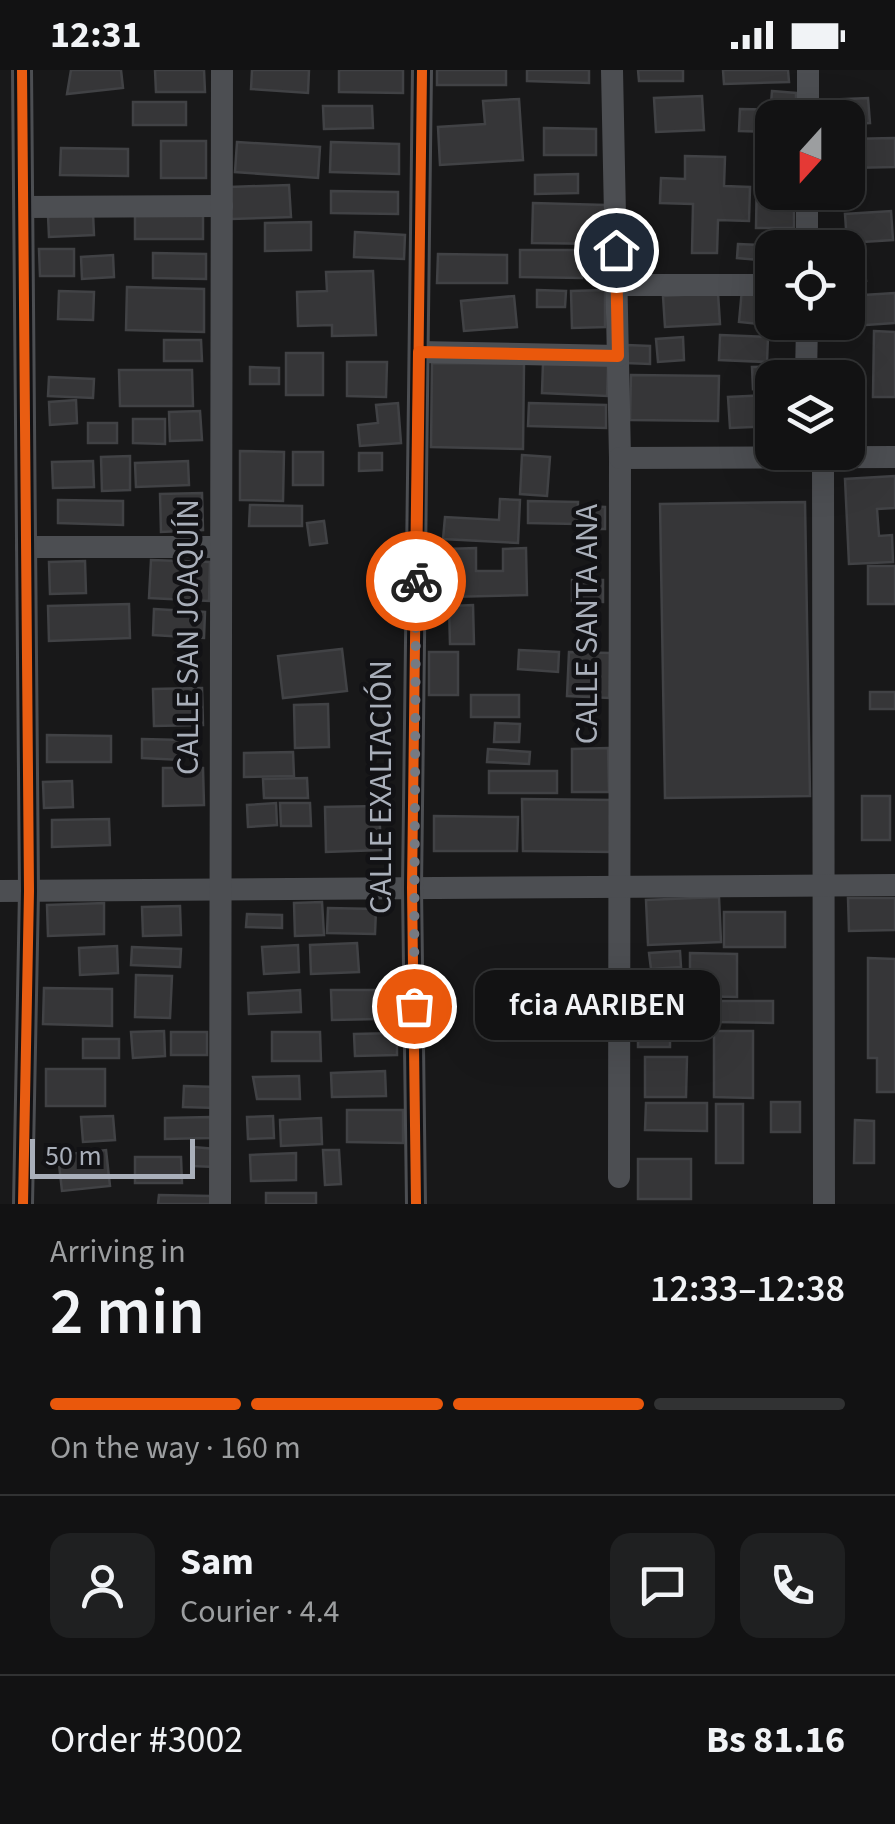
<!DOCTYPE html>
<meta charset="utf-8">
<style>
:root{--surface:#121213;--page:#1f2021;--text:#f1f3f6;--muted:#9c9ea0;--line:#313233;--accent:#ea580c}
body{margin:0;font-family:"Source Sans 3",sans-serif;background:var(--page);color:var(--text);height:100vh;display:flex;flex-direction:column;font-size:38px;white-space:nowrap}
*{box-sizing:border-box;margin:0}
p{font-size:32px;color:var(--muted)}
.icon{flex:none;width:55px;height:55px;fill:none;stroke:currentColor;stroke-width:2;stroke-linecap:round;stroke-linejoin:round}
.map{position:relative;height:1134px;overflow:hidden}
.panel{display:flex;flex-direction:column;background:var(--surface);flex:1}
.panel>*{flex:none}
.needle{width:65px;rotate:201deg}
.controls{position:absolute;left:755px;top:30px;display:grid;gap:20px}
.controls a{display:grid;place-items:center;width:110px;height:110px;border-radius:20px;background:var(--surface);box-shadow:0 10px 40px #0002,0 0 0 2px var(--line);font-size:50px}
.scale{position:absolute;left:30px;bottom:25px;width:165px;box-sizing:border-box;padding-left:10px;border:5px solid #a9afba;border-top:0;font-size:28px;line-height:35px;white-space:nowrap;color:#a9afba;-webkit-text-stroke:8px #121215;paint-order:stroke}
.pin{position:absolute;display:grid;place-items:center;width:85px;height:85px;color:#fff;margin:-42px;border:5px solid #fff;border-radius:50%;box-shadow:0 2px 10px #0007}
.courier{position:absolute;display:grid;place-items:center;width:100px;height:100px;margin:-50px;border:8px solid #ea580c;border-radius:50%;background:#fff;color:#222;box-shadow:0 2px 12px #0007}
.bubble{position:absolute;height:70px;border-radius:20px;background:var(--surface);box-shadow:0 10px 40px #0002,0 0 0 2px var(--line);font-size:32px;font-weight:600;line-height:70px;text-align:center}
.head em{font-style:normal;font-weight:600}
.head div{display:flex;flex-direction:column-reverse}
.head{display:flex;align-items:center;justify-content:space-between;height:170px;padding:0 50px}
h1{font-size:65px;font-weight:600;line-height:75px}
.bar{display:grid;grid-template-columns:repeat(4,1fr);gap:15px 10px;align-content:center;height:120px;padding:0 50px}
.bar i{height:12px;border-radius:8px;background:var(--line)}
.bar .active{background:var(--accent)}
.bar p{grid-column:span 4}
.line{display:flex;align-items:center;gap:25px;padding:0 50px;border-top:2px solid var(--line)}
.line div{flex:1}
.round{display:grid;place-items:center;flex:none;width:105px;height:105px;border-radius:20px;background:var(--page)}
.status{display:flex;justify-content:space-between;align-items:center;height:70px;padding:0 50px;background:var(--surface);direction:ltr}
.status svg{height:28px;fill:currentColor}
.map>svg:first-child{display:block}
.building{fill:#363638;stroke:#414245;stroke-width:2.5}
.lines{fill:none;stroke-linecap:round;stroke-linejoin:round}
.street{stroke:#4c4e52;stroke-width:22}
.cycleway-casing{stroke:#121215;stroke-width:16}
.cycleway{stroke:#e95d12;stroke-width:10}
.done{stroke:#767a82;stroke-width:10;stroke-dasharray:0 18}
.route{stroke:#ea580c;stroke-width:12}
.labels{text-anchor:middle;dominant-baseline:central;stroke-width:9;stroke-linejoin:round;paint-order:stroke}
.street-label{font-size:32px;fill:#a9afba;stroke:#121215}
</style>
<div class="status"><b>12:31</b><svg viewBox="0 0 49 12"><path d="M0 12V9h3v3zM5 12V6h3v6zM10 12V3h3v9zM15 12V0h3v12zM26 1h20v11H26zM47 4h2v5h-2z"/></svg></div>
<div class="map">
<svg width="895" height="1134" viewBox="0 0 895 1134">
<rect width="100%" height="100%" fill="#181819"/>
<g class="building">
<path d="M71,0h50l2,18 -56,6z"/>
<path d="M155,0h49l1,22h-49z"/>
<path d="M252,0h57l-1,23 -57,-4z"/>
<path d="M339,0h64v23l-64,-1z"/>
<rect x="437" y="0" width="69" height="15"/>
<path d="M527,0h62v13l-62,-2z"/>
<path d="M638,0h45v11h-44z"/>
<path d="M723,0h65l1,12 -65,2z"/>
<path d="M772,21l24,2v12l-25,-1z"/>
<path d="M702,26l2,34 -48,2 -2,-34z"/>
<path d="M868,28l2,25 -22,1v-6h-23l-2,-18z"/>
<path d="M519,29l4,61 -83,5 -2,-38 47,-3 -2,-23z"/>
<rect x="133" y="32" width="53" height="23"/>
<path d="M323,36h49l1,22 -49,1z"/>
<path d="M740,39l43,1v8h-11v14l-33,-1z"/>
<path d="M544,58l52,1v26h-52z"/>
<path d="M895,68v29l-47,1v-29z"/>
<rect x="161" y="71" width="45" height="37"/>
<path d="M237,72l83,5 -2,31 -83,-6z"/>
<path d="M331,72l68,2v30l-69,-2z"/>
<path d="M61,78l67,1v27l-68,-1z"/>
<path d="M685,86l40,1 -1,29 26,1 -1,34 -31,-1 -1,33h-25l1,-49 -33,-1 1,-25 24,1z"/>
<path d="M757,102h15v20h22v36h-38z"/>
<path d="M578,104v19l-43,1v-19z"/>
<path d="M289,115l2,32 -60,2 -1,-32z"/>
<path d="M331,121l67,1v22l-67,-1z"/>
<path d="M533,133l73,2v39l-74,-1z"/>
<path d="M891,141l2,29 -46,3 -2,-29z"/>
<rect x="135" y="142" width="68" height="27"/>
<path d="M93,143l1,22 -45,2 -1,-22z"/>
<path d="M311,152v28l-46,1v-28z"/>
<path d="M355,162l50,3 -1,24 -50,-2z"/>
<path d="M738,174l22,1 -1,15 -22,-2z"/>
<path d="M39,179h35v27h-34z"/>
<path d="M520,180h63l-1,28 -62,-1z"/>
<path d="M153,183l53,1v25l-53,-1z"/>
<path d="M438,184l69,1v28h-70z"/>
<path d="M113,185l1,22 -32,2 -1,-22z"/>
<path d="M863,187l3,24 -18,2v-24z"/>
<path d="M373,201l3,64 -44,1v-11l-34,1 -1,-34 30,-1 -1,-19z"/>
<path d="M127,217l77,2v43l-78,-2z"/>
<path d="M742,219l30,3v30h16v5l-49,-5z"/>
<path d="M537,220l29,1 -1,16h-28z"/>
<path d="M605,220v37l-33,1 -1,-37z"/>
<path d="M59,221l35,1 -1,28 -35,-1z"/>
<path d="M718,223l2,31 -55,3 -2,-31z"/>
<path d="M895,223v30l-58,4 -1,-5h12v-26z"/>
<path d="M514,226l3,31 -53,4 -3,-30z"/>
<path d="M874,261l21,1v65h-22z"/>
<path d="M720,265l48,2 -1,25 -48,-2z"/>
<path d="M683,267l1,23 -26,2 -2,-23z"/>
<path d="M164,270h37l1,21h-38z"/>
<path d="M626,275l24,1v18l-24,-1z"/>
<rect x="286" y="283" width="37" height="42"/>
<path d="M347,292h40l-1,35 -39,-1z"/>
<path d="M432,293l92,1 -1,85 -92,-2z"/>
<path d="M543,293l65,2 -1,31 -65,-3z"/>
<path d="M793,296l2,12h-23v9l-19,2 -1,-22z"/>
<path d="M250,297l29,1v16h-29z"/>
<path d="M119,300h73l1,36h-73z"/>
<path d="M631,305l88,1 -1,45 -88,-1z"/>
<path d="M49,307l45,2 -1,19 -45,-2z"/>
<path d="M772,325v31l-42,2 -2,-31z"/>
<path d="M76,330l1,23 -27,2 -1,-23z"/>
<path d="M398,333l3,40 -41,3 -2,-21 20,-2 -2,-18z"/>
<path d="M529,333l77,2v23l-78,-2z"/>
<path d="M200,341l2,29 -32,1 -1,-29z"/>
<path d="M133,349h32v25l-32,-1z"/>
<rect x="88" y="353" width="29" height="20"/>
<path d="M240,381l44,1 -1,49 -43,-1z"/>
<rect x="293" y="382" width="30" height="33"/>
<path d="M359,383h23v17l-23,1z"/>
<path d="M522,385l28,2 -3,39 -27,-2z"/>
<path d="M130,386v34l-28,1 -1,-34z"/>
<path d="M93,391l1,26 -41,1 -1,-26z"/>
<path d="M188,391l1,24 -53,2 -1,-24z"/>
<path d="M895,406v32l-18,1 2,27 13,-1 1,27 -44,2 -4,-85z"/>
<path d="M202,423l1,37 -42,2 -1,-38z"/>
<path d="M500,429l20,1 -2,43 -75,-4 2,-22 54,3z"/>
<path d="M58,430l65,1v24l-65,-2z"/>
<path d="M528,431l50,1 -1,22 -49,-1z"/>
<path d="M805,432l5,294 -145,2 -5,-294z"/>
<path d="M250,435l52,1v20h-53z"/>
<path d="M583,436l22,1v22h-23z"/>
<path d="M324,451l3,22 -17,2 -3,-22z"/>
<path d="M476,478v23h27v-22l23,-1 1,47 -80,2 -1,-48z"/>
<path d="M151,490l59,2 -1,39 -60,-3z"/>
<path d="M85,491l1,32 -36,1 -1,-32z"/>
<rect x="868" y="496" width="27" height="38"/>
<path d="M572,510h31v22l-31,-1z"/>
<path d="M129,534l1,34 -81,3 -1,-35z"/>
<path d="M473,535l1,39h-24l-1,-38z"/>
<path d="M154,539l51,3 -1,26 -51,-3z"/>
<path d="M342,579l5,42 -64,7 -5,-42z"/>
<path d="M519,580l40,2 -1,20 -40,-3z"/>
<rect x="429" y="582" width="29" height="43"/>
<path d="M569,582l41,1 -1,45 -42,-2z"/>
<path d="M202,618l1,37 -49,1 -1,-37z"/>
<rect x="870" y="622" width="25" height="17"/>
<rect x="471" y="625" width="48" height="22"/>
<path d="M328,634l1,43 -34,1 -1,-43z"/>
<path d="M495,653l25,1 -1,18h-25z"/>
<path d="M47,665l64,1v26h-64z"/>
<path d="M142,669l40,1v20l-40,-2z"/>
<path d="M608,678l1,44h-37v-43z"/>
<path d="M488,679l42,3 -1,12 -42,-2z"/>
<path d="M293,682l1,24 -50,1v-24z"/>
<path d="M163,698h40l1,37 -41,1z"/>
<rect x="489" y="701" width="68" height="22"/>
<path d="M307,708l1,20h-44l-1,-19z"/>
<path d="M72,711l1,26 -29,1 -1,-26z"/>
<rect x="862" y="726" width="28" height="44"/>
<path d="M522,729l91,1v52l-90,-1z"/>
<path d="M276,733l1,22 -29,2 -1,-22z"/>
<path d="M280,733h30l1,23h-30z"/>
<path d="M379,736l2,44 -55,2 -1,-45z"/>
<path d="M434,746l84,1 -1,34h-83z"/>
<path d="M109,749l1,26 -58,2v-27z"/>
<path d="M719,827l2,45 -73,3 -2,-45z"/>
<path d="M848,828h47v32l-46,1z"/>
<path d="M322,832l2,33 -29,1 -1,-33z"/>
<path d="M104,833v31l-56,2 -1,-31z"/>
<path d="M180,836l1,29 -38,1 -1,-29z"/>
<path d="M328,838l48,1 -1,25 -48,-1z"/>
<rect x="724" y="842" width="61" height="35"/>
<path d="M247,844l35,1v13l-36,-1z"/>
<path d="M357,873l2,29 -48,2 -1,-29z"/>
<path d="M298,875l1,27 -35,2 -2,-27z"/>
<path d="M117,876l1,27 -38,2 -1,-27z"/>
<path d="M132,877l49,2 -1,18 -49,-2z"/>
<path d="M680,881l1,16 -30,2 -2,-16z"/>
<path d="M690,883l47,1v43l-47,-1z"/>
<path d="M868,888l27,1v133h-18v-34h-9z"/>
<path d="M136,905l36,1 -2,42 -35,-1z"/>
<path d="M638,913h29l1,19h32v17h-30v28h-32z"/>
<path d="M44,918l68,1v37l-69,-2z"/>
<path d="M300,920l1,22 -52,2 -1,-21z"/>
<path d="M331,920h47l1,29 -47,1z"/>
<path d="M717,931h56v22l-57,-1z"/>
<path d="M164,961l1,25 -32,2 -2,-26z"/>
<path d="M714,961h39v67l-39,-1z"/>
<rect x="171" y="962" width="36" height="23"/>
<path d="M272,962h48l1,29h-49z"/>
<path d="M397,963v22l-42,1 -1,-22z"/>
<rect x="83" y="969" width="36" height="19"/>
<path d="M645,987h42l-1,40h-41z"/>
<rect x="46" y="999" width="59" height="37"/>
<path d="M385,1001l1,25 -54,1 -1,-24z"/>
<path d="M299,1006l1,23h-43l-4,-22z"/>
<path d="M184,1016l33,1v21l-34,-1z"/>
<rect x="771" y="1032" width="29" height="30"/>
<path d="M646,1033h61v28l-62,-1z"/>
<rect x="716" y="1034" width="27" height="59"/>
<path d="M347,1040h56v33l-56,-1z"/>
<path d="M113,1046l2,24 -32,2 -2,-25z"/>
<path d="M273,1046l1,22 -26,1 -1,-22z"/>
<path d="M210,1047l1,21 -46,1v-21z"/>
<path d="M321,1048l1,26 -41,2 -1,-26z"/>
<path d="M855,1050l19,1v42h-20z"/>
<path d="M193,1077l23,2 -1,18 -23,-1z"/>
<path d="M106,1080l4,36 -48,5 -4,-36z"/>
<path d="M323,1080h16l2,34 -16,1z"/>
<path d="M296,1083v27l-45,1 -1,-26z"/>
<path d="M135,1087h46l1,26h-47z"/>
<rect x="638" y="1089" width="53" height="40"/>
<rect x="266" y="1123" width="50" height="11"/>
<path d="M159,1125l52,1v8h-53z"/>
</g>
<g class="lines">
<g class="street">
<path d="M22,0l7,821 -6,313"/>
<path d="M612,0l8,388 -1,719"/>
<path d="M808,48v-48"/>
<path d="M24,137l198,-1"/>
<path d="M807,178v-56"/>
<path d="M616,215h156"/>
<path d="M419,282l199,4"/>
<path d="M806,308l1,-56"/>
<path d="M823,387l1,747"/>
<path d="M620,388l275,-1"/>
<path d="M26,477h195"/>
<path d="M0,821l895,-6"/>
<path d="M220,1134l2,-1134"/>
<path d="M416,1134l-4,-316 10,-818"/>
</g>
<defs>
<g id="cycleway">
<path d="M22,0l7,821 -6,313"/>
<path d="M416,1134l-4,-316 10,-818"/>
</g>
</defs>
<use href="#cycleway" class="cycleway-casing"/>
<use href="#cycleway" class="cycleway"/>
</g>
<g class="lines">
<path class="done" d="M414,936l2,-425"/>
<path class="route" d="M416,511l3,-229 199,4 -2,-106"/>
</g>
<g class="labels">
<g class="street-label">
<text transform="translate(587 554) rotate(-90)">CALLE SANTA ANA</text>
<text transform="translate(188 567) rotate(-90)">CALLE SAN JOAQUÍN</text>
<text transform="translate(381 717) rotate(-90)">CALLE EXALTACIÓN</text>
</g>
</g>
</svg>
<div class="controls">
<a><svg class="needle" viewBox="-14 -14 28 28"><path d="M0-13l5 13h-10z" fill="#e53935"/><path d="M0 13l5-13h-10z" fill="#9c9ea0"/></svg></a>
<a><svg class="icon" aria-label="locate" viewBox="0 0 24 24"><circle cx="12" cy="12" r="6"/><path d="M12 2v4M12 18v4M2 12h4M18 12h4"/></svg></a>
<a><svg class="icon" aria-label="layers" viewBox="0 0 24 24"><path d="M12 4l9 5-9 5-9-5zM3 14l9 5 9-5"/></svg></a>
</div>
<div class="scale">50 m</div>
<div class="pin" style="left:414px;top:936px;background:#ea580c"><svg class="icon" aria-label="bag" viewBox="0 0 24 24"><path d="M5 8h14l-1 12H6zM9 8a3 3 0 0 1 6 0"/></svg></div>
<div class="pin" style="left:616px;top:180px;background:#1f2937"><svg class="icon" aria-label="home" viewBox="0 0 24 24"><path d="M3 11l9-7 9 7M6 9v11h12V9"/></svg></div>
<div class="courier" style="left:416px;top:511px"><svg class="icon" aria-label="bike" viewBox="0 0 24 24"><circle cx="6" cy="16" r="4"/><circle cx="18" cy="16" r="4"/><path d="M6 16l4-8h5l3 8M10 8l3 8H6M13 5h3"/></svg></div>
<div class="bubble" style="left:475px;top:900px;width:245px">fcia AARIBEN</div>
</div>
<section class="panel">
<div class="head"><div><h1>2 min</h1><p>Arriving in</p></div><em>12:33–12:38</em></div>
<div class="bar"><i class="active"></i><i class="active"></i><i class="active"></i><i></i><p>On the way · 160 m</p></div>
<div class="line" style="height:180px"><a class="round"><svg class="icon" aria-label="person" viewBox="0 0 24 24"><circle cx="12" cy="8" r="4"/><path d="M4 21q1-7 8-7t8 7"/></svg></a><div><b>Sam</b><p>Courier · 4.4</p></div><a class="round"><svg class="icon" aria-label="chat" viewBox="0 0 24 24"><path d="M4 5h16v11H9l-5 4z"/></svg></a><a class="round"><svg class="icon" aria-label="phone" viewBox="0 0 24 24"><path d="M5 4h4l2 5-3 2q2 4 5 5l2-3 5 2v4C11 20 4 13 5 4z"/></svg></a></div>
<div class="line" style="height:130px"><div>Order #3002</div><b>Bs 81.16</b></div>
</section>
